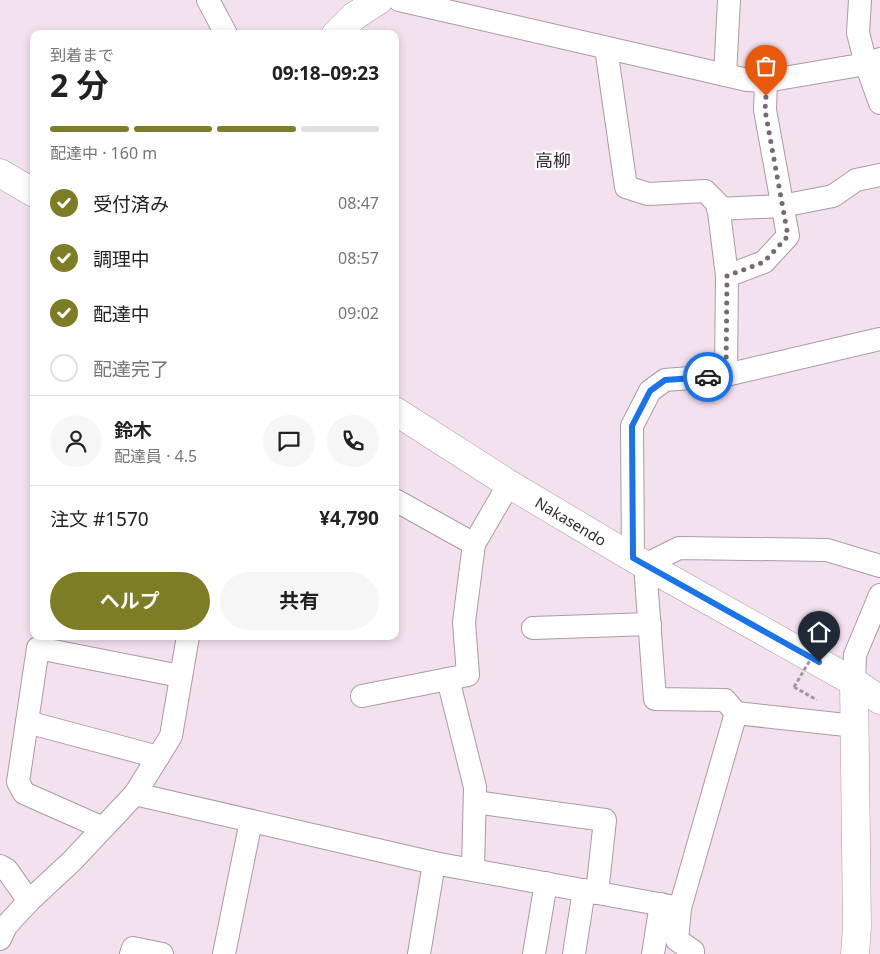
<!DOCTYPE html>
<html lang="ja">
<meta charset="utf-8">
<style>
:root{--surface:#fff;--page:#f6f6f6;--text:#222;--muted:#767676;--line:#e0e0e0;--accent:#7d7d25}
body{margin:0;font-family:"Noto Sans","Noto Sans JP",sans-serif;background:var(--page);color:var(--text);height:100vh;display:flex;flex-direction:column;font-size:19px;white-space:nowrap}
*{box-sizing:border-box;margin:0}
p{font-size:16px;color:var(--muted)}
.icon{flex:none;width:28px;height:28px;fill:none;stroke:currentColor;stroke-width:2;stroke-linecap:round;stroke-linejoin:round}
.map{position:relative;flex:1;overflow:hidden}
.panel{position:absolute;left:30px;top:30px;width:369px;height:610px;display:flex;flex-direction:column;background:var(--surface);border-radius:10px;box-shadow:0 2px 8px #0003}
.panel>*{flex:none}
.pin{position:absolute;display:grid;place-items:center;width:42px;height:42px;color:#fff;margin:-51px -21px;border-radius:50% 50% 50% 0;rotate:-45deg;box-shadow:0 0 5px #0007}
.pin .icon{rotate:45deg}
.courier{position:absolute;display:grid;place-items:center;width:50px;height:50px;margin:-25px;border:4px solid #1a73e8;border-radius:50%;background:#fff;color:#222;box-shadow:0 1px 6px #0007}
.headline em{font-style:normal;font-weight:700}
.headline div{display:flex;flex-direction:column-reverse}
.headline{display:flex;align-items:center;justify-content:space-between;height:85px;padding:0 20px}
h1{font-size:32px;font-weight:700;line-height:38px}
.bar{display:grid;grid-template-columns:repeat(4,1fr);gap:8px 5px;align-content:center;height:60px;padding:0 20px}
.bar i{height:6px;border-radius:4px;background:var(--line)}
.bar .on{background:var(--accent)}
.bar p{grid-column:span 4}
.line{display:flex;align-items:center;gap:12px;padding:0 20px;border-top:1px solid var(--line)}
.line div{flex:1}
.round{display:grid;place-items:center;flex:none;width:52px;height:52px;border-radius:26px;background:var(--page)}
ol{padding:0 20px;list-style:none}
li{display:flex;align-items:center;gap:15px;height:55px}
li p{margin-inline-start:auto}
li .icon{padding:5px;border-radius:50%;background:var(--accent);color:#fff;stroke-width:4}
li:last-child{color:var(--muted)}
li i{width:28px;height:28px;border:2px solid var(--line);border-radius:50%}
.action{display:flex;gap:10px;margin-top:auto;padding:10px 20px}
.action a{flex:1;height:58px;border-radius:30px;background:var(--accent);color:#fff;font-size:20px;font-weight:700;line-height:58px;text-align:center}
.action a+a{background:var(--page);color:var(--text)}
.map>svg:first-child{display:block}
.lines{fill:none;stroke-linecap:round;stroke-linejoin:round}
.street-casing{stroke:#ab9aa7;stroke-width:24}
.secondary-casing{stroke:#ab9aa7;stroke-width:29}
.highway-casing{stroke:#ab9aa7;stroke-width:29}
.path{stroke:#a597a2;stroke-width:3;stroke-dasharray:4 2.5;stroke-linecap:butt}
.street{stroke:#fff;stroke-width:22}
.secondary{stroke:#fff;stroke-width:28}
.highway{stroke:#fff;stroke-width:28}
.path-bridge{stroke:#a597a2;stroke-width:3;stroke-dasharray:4 2.5;stroke-linecap:butt}
.done{stroke:#766b74;stroke-width:5;stroke-dasharray:0 9}
.route{stroke:#1a73e8;stroke-width:6}
.labels{text-anchor:middle;dominant-baseline:central;stroke-width:4.5;stroke-linejoin:round;paint-order:stroke}
.street-label{font-size:15px;fill:#332c32;stroke:#fff}
.quarter-label{font-size:18px;fill:#382b36;stroke:#fff}
</style>
<div class="map">
<svg width="880" height="954" viewBox="0 0 880 954">
<rect width="100%" height="100%" fill="#f3e1ef"/>
<g class="lines">
<defs>
<g id="street">
<path d="M208,0l18,34"/>
<path d="M399,0l348,80 19,1 100,-17 14,-5"/>
<path d="M860,0l-2,33 8,31 14,39"/>
<path d="M606,48l20,139 22,7 57,-3 13,13 9,72"/>
<path d="M725,75l4,-75"/>
<path d="M718,209l64,-3 51,-10 23,-16 24,-5"/>
<path d="M726,375l1,-99 37,-14 24,-26 -23,-126 1,-29"/>
<path d="M395,500l79,44"/>
<path d="M633,558l-1,-132 18,-35 15,-11 61,-5 154,-36"/>
<path d="M533,628l117,-4"/>
<path d="M448,679l27,108 -2,83"/>
<path d="M854,682l1,-27 25,-60"/>
<path d="M362,696l106,-21 -4,-53 10,-78 35,-60"/>
<path d="M736,713l-11,-13 -70,-1 -10,-134 34,-17 148,2 53,16"/>
<path d="M27,722l131,35"/>
<path d="M135,794l299,69 246,45 56,-195 119,13"/>
<path d="M475,802l130,18 -8,73"/>
<path d="M103,828l-79,-35 -6,-11 20,-134 142,28"/>
<path d="M0,866l7,4 22,31"/>
<path d="M680,908l-3,32 16,11v3"/>
<path d="M0,939l6,-13 23,-25 43,-40 63,-67 23,-37 13,-21 17,-100"/>
<path d="M131,954l2,-6 29,6"/>
<path d="M224,954l27,-133"/>
<path d="M419,954l15,-91"/>
<path d="M534,954l12,-71"/>
<path d="M574,954l10,-64"/>
<path d="M653,954l8,-50"/>
</g>
<g id="secondary">
<path d="M336,34l17,-17 26,-17"/>
<path d="M854,682l3,245 -2,27"/>
</g>
<g id="highway">
<path d="M0,173l34,20"/>
<path d="M395,411l114,73 124,74 221,124 26,18"/>
</g>
</defs>
<use href="#street" class="street-casing"/>
<use href="#secondary" class="secondary-casing"/>
<use href="#highway" class="highway-casing"/>
<g class="path">
<path d="M827,632l12,7"/>
<path d="M794,687l23,13"/>
</g>
<use href="#street" class="street"/>
<use href="#secondary" class="secondary"/>
<use href="#highway" class="highway"/>
<path class="path-bridge" d="M794,687l33,-55"/>
</g>
<g class="lines">
<path class="done" d="M708,377l18,-2 1,-99 37,-14 24,-26 -23,-126 1,-14"/>
<path class="route" d="M708,377l-43,3 -15,11 -18,35 1,132 186,104"/>
</g>
<g class="labels">
<g class="street-label">
<text transform="translate(571 521) rotate(31)">Nakasendo</text>
</g>
<g class="quarter-label">
<text x="553" y="160">高柳</text>
</g>
</g>
</svg>
<div class="pin" style="left:766px;top:96px;background:#ea580c"><svg class="icon" aria-label="bag" viewBox="0 0 24 24"><path d="M5 8h14l-1 12H6zM9 8a3 3 0 0 1 6 0"/></svg></div>
<div class="pin" style="left:819px;top:662px;background:#1f2937"><svg class="icon" aria-label="home" viewBox="0 0 24 24"><path d="M3 11l9-7 9 7M6 9v11h12V9"/></svg></div>
<div class="courier" style="left:708px;top:377px"><svg class="icon" aria-label="car" viewBox="0 0 24 24"><path d="M5 17H2v-5l4-1 3-4h7l3 4 3 1v5h-3M9 17h6M6 11h13"/><circle cx="7" cy="17" r="2"/><circle cx="17" cy="17" r="2"/></svg></div>
<section class="panel">
<div class="headline"><div><h1>2 分</h1><p>到着まで</p></div><em>09:18–09:23</em></div>
<div class="bar"><i class="on"></i><i class="on"></i><i class="on"></i><i></i><p>配達中 · 160 m</p></div>
<ol>
<li><svg class="icon" aria-label="check" viewBox="0 0 24 24"><path d="M5 12l5 5 9-10"/></svg>受付済み<p>08:47</p></li>
<li><svg class="icon" aria-label="check" viewBox="0 0 24 24"><path d="M5 12l5 5 9-10"/></svg>調理中<p>08:57</p></li>
<li><svg class="icon" aria-label="check" viewBox="0 0 24 24"><path d="M5 12l5 5 9-10"/></svg>配達中<p>09:02</p></li>
<li><i></i>配達完了</li>
</ol>
<div class="line" style="height:90px"><a class="round"><svg class="icon" aria-label="person" viewBox="0 0 24 24"><circle cx="12" cy="8" r="4"/><path d="M4 21q1-7 8-7t8 7"/></svg></a><div><b>鈴木</b><p>配達員 · 4.5</p></div><a class="round"><svg class="icon" aria-label="chat" viewBox="0 0 24 24"><path d="M4 5h16v11H9l-5 4z"/></svg></a><a class="round"><svg class="icon" aria-label="phone" viewBox="0 0 24 24"><path d="M5 4h4l2 5-3 2q2 4 5 5l2-3 5 2v4C11 20 4 13 5 4z"/></svg></a></div>
<div class="line" style="height:65px"><div>注文 #1570</div><b>¥4,790</b></div>
<div class="action"><a>ヘルプ</a><a>共有</a></div>
</section>
</div>
